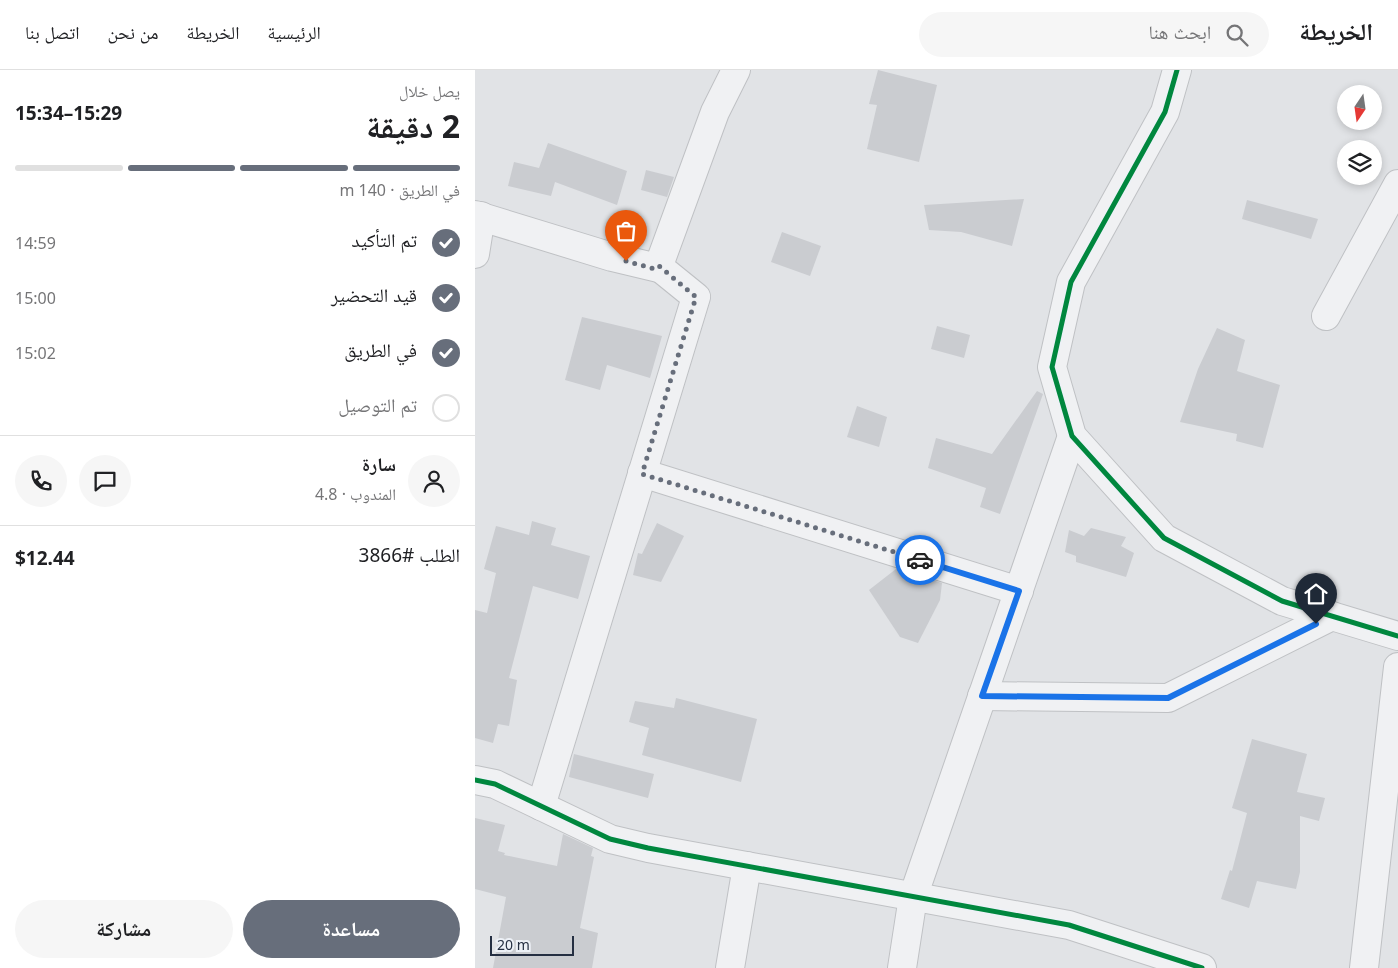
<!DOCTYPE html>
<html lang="ar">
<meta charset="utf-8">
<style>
:root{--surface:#fff;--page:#f6f6f6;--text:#202124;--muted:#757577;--line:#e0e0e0;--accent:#676e7b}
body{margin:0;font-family:"Noto Sans","Noto Naskh Arabic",sans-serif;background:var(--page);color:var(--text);direction:rtl;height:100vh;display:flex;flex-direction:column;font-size:19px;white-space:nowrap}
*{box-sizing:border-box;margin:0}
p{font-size:16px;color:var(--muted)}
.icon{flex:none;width:28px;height:28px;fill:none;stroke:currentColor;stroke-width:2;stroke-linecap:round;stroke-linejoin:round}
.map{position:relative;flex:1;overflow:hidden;direction:ltr}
.drawer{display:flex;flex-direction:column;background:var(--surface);width:475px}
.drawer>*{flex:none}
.needle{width:32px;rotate:193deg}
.fabs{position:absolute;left:862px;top:15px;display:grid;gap:10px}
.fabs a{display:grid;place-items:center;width:45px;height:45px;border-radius:50%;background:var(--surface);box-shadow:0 2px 8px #0003;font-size:25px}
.scale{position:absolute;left:15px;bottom:12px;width:84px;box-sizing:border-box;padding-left:5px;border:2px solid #252f42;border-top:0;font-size:14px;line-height:18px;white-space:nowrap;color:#252f42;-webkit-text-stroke:4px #edf1f7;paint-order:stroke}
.pin{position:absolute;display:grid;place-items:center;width:42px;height:42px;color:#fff;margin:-51px -21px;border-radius:50% 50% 50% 0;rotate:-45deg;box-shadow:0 0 5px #0007}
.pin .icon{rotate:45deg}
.courier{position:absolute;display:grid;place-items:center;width:50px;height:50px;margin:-25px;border:4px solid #1a73e8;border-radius:50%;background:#fff;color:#222;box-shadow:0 1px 6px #0007}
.head em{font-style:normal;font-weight:700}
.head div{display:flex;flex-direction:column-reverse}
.head{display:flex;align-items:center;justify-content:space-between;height:85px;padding:0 15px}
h1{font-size:32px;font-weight:700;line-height:38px}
.bar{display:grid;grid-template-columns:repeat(4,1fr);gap:8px 5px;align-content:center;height:60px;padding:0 15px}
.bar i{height:6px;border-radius:4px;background:var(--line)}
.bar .current{background:var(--accent)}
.bar p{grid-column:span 4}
.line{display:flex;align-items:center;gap:12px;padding:0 15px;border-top:1px solid var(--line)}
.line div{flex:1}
.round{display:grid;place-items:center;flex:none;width:52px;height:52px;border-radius:26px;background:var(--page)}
ol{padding:0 15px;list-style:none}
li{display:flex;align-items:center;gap:15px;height:55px}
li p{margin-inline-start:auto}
li .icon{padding:5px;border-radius:50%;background:var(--accent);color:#fff;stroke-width:4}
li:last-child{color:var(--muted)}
li i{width:28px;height:28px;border:2px solid var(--line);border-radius:50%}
.action{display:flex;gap:10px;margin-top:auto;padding:10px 15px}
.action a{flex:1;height:58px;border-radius:30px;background:var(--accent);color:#fff;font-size:20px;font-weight:700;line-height:58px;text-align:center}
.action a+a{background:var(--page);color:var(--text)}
header{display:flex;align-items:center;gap:30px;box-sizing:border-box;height:70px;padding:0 25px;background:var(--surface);border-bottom:1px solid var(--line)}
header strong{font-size:24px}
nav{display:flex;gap:28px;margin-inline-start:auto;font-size:18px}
.search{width:350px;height:45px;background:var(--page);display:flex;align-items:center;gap:12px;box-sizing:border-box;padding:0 18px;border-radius:28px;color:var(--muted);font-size:19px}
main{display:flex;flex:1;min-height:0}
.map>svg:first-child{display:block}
.building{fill:#caccd0}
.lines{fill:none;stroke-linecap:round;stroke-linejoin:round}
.minor-casing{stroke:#bfc1c4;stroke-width:30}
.minor{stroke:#f0f1f3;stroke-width:28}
.cycleway-casing{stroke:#edf1f7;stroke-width:8}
.cycleway{stroke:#00873e;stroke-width:5}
.done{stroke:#676e7b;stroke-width:5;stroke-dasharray:0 9}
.route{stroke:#1a73e8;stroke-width:6}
</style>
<header>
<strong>الخريطة</strong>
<div class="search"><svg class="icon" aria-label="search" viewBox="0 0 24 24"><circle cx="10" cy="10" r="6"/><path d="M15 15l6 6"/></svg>ابحث هنا</div>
<nav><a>الرئيسية</a><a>الخريطة</a><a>من نحن</a><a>اتصل بنا</a></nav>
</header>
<main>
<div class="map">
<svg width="923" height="898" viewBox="0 0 923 898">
<rect width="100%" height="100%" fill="#e1e3e6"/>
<g class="building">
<path d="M403,0l59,15 -18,77 -52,-13 10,-44 -8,-1z"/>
<path d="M73,73l79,28 -10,34 -62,-23 -4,14 -43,-10 6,-24 25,6z"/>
<path d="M171,100l28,7 -7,20 -26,-7z"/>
<path d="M549,129l-12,47 -51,-14 -32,-2 -5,-25z"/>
<path d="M772,130l71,19 -7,20 -69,-20z"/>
<path d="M307,162l39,14 -11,30 -39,-14z"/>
<path d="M107,247l80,19 -12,42 -43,-13 -7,25 -35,-10z"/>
<path d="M462,256l33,9 -6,23 -33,-9z"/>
<path d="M742,258l28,12 -8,31 43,14 -17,63 -27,-7 1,-7 -57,-12 18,-53z"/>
<path d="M562,321l6,3 -43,120 -20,-7 6,-19 -58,-20 8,-30 56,16z"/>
<path d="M382,336l30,11 -8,30 -32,-10z"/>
<path d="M57,451l24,7 -5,17 39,11 -12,43 -45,-13 -24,92 8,2 -8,46 -11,-2 -5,19 -18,-5v-128l12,3 9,-40 -12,-4 12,-43 33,9z"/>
<path d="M182,453l27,13 -23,46 -28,-7 5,-22 4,1z"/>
<path d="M616,458l35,9 -5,9 13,7 -8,24 -50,-15v-6l-11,-4 4,-22 15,6z"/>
<path d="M421,499l46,14 -2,17 -22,43 -18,-6 -31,-47z"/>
<path d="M201,628l81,21 -16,63 -99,-27 7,-27 -20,-6 6,-21 39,7z"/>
<path d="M777,669l55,15 -10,38 28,6 -6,23 -19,-5v56l-4,17 -39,-8 -8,27 -28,-9 9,-29 2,1 15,-58 -15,-5z"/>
<path d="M99,684l80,20 -6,24 -79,-21z"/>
<path d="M0,748l30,7 -7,26 7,2 -1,2 53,11 6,-32 30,14 -2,8 3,1 -14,71 18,5 -6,35h-99l13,-71 -31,-8z"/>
</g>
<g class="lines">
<defs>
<g id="minor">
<path d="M702,0l-12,42 -94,170 -19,85 20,69 92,102 118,63 116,35"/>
<path d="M0,145l137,42 46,11 57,-156 21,-42"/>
<path d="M0,184l6,-38"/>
<path d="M851,246l72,-132"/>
<path d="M167,403l377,118"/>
<path d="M507,626l186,2 164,-82"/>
<path d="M0,710l20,4 115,55 38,9 421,77 133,43"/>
<path d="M66,736l155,-509 -37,-30"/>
<path d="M255,898l17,-102"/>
<path d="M427,898l11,-71 159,-461"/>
<path d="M889,898l34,-301"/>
</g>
</defs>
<use href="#minor" class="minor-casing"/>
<use href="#minor" class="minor"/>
<defs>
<g id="cycleway">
<path d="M702,0l-12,42 -94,170 -19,85 20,69 92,102 118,63 116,35"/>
<path d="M0,710l20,4 115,55 38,9 421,77 133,43"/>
</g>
</defs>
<use href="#cycleway" class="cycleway-casing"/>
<use href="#cycleway" class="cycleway"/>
</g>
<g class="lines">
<path class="done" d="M151,191l29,8 4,-3 37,31 -54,177 278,86"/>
<path class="route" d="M445,490l99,31 -37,105 186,2 148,-74"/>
</g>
</svg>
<div class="fabs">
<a><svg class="needle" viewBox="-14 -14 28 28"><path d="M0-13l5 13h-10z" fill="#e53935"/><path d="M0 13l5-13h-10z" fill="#757577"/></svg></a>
<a><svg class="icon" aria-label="layers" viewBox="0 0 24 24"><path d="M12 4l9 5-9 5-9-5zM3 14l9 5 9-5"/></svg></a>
</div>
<div class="scale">20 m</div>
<div class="pin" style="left:151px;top:191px;background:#ea580c"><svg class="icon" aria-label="bag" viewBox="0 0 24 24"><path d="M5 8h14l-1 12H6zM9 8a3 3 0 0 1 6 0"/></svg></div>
<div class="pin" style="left:841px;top:554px;background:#1f2937"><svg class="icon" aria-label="home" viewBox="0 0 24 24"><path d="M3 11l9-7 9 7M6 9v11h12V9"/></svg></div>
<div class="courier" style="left:445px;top:490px"><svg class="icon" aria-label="car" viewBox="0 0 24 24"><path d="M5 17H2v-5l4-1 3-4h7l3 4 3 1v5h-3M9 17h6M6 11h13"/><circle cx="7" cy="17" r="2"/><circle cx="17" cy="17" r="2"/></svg></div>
</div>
<section class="drawer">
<div class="head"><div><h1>2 دقيقة</h1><p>يصل خلال</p></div><em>15:29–15:34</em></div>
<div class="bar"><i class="current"></i><i class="current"></i><i class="current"></i><i></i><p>في الطريق · 140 m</p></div>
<ol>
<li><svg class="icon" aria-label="check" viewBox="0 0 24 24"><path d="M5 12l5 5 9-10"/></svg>تم التأكيد<p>14:59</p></li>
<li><svg class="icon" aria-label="check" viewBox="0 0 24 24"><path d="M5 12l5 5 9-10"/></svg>قيد التحضير<p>15:00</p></li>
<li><svg class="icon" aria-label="check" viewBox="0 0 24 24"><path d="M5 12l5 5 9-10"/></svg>في الطريق<p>15:02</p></li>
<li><i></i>تم التوصيل</li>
</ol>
<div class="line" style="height:90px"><a class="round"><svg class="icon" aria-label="person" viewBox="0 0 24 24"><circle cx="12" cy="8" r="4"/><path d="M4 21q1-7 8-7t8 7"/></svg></a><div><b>سارة</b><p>المندوب · 4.8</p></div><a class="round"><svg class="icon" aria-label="chat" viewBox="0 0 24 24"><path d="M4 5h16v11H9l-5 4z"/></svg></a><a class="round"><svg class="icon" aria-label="phone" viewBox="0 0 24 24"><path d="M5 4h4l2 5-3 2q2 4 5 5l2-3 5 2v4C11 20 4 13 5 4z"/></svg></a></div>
<div class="line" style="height:65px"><div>الطلب #3866</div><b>$12.44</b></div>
<div class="action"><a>مساعدة</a><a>مشاركة</a></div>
</section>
</main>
